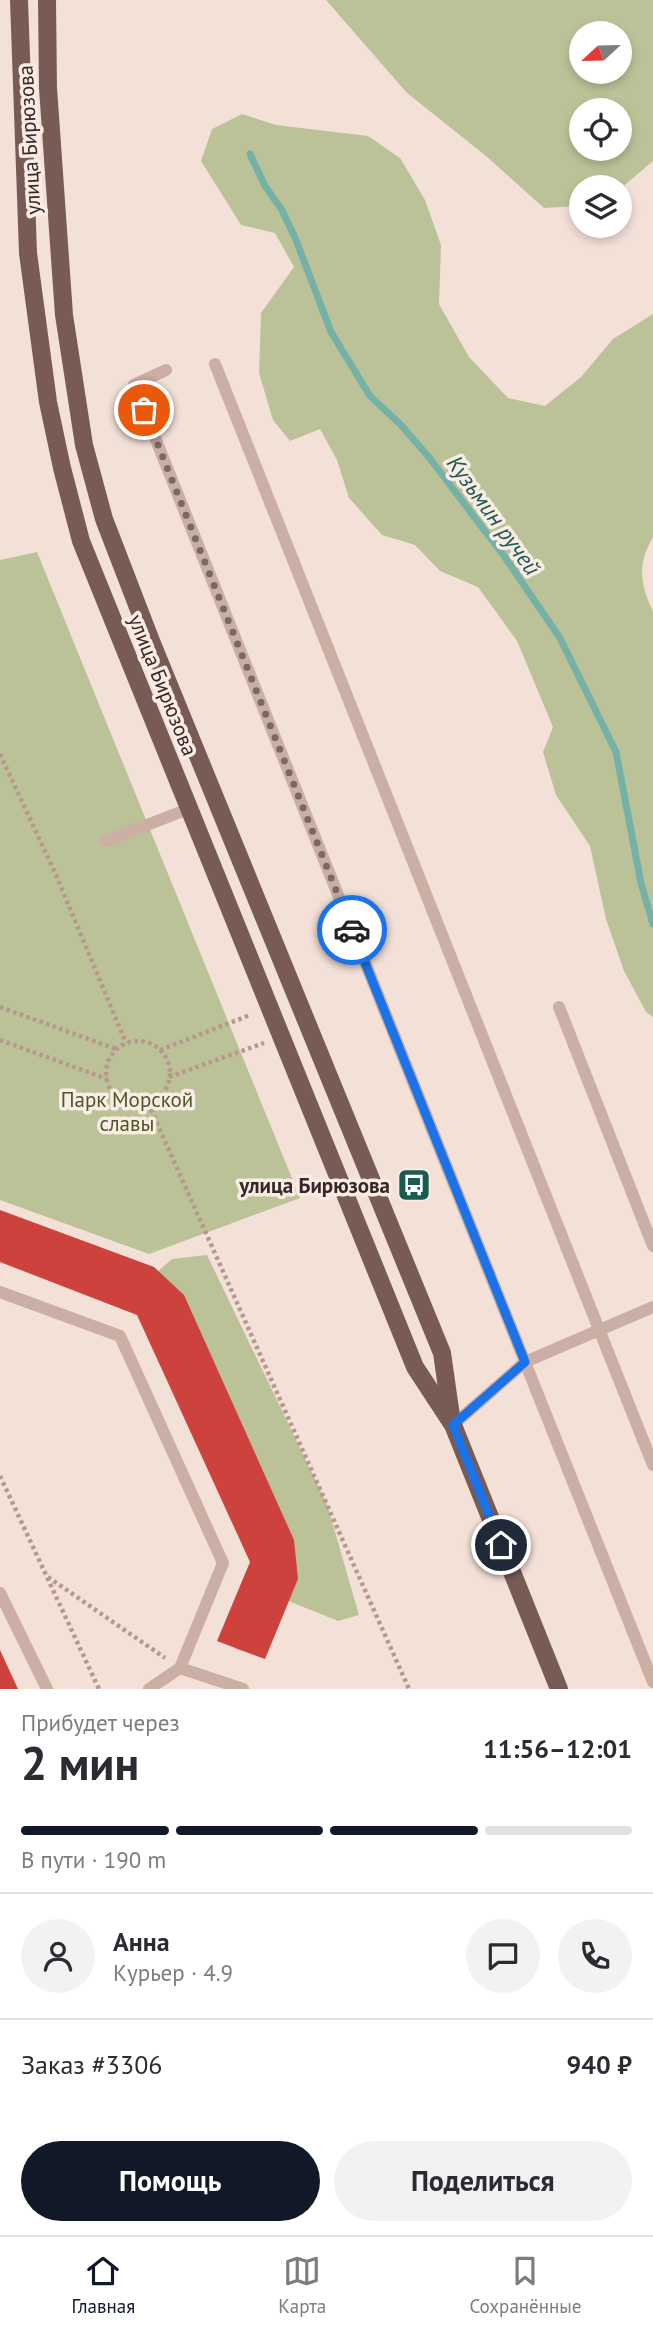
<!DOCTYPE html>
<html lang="ru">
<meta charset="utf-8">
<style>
:root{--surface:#fff;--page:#f2f2f3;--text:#2b2b33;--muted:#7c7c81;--line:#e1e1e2;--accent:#111827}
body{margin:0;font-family:"PT Sans",sans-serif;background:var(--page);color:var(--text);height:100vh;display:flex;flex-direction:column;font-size:26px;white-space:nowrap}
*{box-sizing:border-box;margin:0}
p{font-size:23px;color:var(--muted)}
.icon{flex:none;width:38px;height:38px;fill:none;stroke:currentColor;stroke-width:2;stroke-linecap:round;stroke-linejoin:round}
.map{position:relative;height:1689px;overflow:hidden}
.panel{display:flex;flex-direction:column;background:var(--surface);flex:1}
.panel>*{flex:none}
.needle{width:46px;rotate:248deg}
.tools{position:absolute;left:569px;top:21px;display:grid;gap:14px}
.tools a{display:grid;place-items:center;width:63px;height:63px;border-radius:50%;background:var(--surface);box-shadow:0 4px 10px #0003;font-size:35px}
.pin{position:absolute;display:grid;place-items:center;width:60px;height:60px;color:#fff;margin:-30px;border:4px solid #fff;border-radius:50%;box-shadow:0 2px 7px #0007}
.courier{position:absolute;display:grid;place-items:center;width:70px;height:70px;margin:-35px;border:5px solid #1a73e8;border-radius:50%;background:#fff;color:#222;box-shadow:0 2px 9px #0007}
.summary em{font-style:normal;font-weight:700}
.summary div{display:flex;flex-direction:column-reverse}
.summary{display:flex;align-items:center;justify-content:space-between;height:119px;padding:0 21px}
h1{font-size:46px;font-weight:700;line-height:52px}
.bar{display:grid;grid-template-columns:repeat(4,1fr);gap:10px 7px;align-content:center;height:84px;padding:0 21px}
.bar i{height:9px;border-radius:5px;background:var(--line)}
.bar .on{background:var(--accent)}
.bar p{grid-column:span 4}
.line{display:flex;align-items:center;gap:18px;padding:0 21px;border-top:2px solid var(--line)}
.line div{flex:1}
.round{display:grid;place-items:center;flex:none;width:74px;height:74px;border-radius:37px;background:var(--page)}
.button{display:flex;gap:14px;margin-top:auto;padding:14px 21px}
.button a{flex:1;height:80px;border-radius:42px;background:var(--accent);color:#fff;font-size:28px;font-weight:700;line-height:80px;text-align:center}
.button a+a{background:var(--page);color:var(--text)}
.tabs{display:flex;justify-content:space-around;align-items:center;height:98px;border-top:2px solid var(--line);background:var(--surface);font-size:19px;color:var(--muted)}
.tabs a{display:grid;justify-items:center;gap:4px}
.tabs .on{color:var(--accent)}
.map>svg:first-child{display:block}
.green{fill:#bcc298;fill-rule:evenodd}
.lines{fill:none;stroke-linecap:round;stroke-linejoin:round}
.stream{stroke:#76b1a8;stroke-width:7}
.building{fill:#cd423c}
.path{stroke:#b7978e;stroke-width:4.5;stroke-dasharray:3.5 3.5;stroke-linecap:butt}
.service{stroke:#cbaea4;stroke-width:12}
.primary{stroke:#795b56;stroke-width:18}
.done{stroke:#786964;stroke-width:7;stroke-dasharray:0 12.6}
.route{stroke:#1a73e8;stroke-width:9}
.labels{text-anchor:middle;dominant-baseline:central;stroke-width:7;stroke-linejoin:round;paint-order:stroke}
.street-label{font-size:21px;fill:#362826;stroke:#faece5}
.park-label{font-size:21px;fill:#4e5628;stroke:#faece5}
.poi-label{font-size:21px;font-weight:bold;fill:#362826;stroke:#faece5;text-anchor:end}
.water-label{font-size:23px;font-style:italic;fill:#195a51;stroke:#faece5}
</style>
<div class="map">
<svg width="653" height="1689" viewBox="0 0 653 1689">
<rect width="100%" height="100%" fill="#f3e1d8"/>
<g class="green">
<path d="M326,0h327v161l-33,28v-2h-39v19l-37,2 -58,-52 -79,-63zM620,33v39h-39v-39zM620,110v39h-39v-39z"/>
<path d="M242,114l34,11 92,11 32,22 25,42 16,45 -2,59 30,53 39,41 37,8 36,-29 32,-38 40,-25v223c-16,28 -13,46 0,75v405l-7,-5 -22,-41 -18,-52 -16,-73 -34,-51 -13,-43 10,-25 -36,-86 -39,-54 -38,-16 -25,-26 -33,-10 -33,-37 -12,-38 -17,-31 -30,12 -17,-21 -14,-47 2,-60 33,-46 -19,-34 -34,-8 -40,-64 11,-32z"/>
<path d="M37,552l263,646 -151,56 -149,-54v-640z"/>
<path d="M207,1255l120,249 32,111 -21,6 -52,-21 -25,56 -26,-7 40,-95 -119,-281 16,-14z"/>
</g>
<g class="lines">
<path class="stream" d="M250,154l15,32 17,24 14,30 35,92 39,64 30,28 28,32 76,100 56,82 56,114 25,131 12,41"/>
</g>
<g class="building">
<path d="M0,1210l154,57 30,28 110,245 4,39 -33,80 -48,-18 33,-79 -113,-247 -137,-53z"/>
<path d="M0,1650l18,39h-18z"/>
</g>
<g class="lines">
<g class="path">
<path d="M0,754l56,121 70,168"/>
<path d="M0,1007l116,42"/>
<path d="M0,1040l107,39"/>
<circle cx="138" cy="1073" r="32"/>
<path d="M160,1050l90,-35"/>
<path d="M169,1077l95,-34"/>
<path d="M148,1103l261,586"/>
<path d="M0,1476l99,213"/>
<path d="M48,1577l117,81"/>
</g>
<g class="service">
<path d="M215,364l438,1101"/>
<path d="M166,370l-32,15 519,1297"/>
<path d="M106,841l82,-32"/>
<path d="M559,1007l94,239"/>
<path d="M0,1292l120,44 103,227 -43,105 63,21"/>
<path d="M453,1425l72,-63 128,-55"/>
<path d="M0,1593l47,96"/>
<path d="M149,1689l31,-21"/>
</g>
<g class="primary">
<path d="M19,0l9,253 20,149 14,66 19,73 334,826 38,58 106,264"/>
<path d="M47,0l1,88 16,227 20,130 20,74 47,122 291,712 9,63"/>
</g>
</g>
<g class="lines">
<path class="done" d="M144,410l208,520"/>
<path class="route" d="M352,930l173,432 -72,63 48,120"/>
</g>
<defs>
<symbol id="bus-square" viewBox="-11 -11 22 22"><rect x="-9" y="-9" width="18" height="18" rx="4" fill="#195a51" stroke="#faece5"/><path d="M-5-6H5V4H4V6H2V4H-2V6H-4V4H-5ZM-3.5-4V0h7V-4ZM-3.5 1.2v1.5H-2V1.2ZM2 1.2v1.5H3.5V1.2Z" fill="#fff"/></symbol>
</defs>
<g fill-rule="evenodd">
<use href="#bus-square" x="395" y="1166" width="38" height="38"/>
</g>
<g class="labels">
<g class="street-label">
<text transform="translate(29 140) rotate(-93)">улица Бирюзова</text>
<text transform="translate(163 685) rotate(68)">улица Бирюзова</text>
</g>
<g class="park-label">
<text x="127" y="1099">Парк Морской<tspan x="127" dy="24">славы</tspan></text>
</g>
<g class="poi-label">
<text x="390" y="1185">улица Бирюзова</text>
</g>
<g class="water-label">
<text transform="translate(494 515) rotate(54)">Кузьмин ручей</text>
</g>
</g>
</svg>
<div class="tools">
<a><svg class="needle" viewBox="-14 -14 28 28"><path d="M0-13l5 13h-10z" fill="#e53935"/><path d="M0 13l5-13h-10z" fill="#7c7c81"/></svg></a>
<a><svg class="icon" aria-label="locate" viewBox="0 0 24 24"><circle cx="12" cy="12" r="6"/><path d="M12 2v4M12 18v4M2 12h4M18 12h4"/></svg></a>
<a><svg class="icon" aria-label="layers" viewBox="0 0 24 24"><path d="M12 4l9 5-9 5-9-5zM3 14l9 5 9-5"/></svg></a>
</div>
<div class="pin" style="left:144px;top:410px;background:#ea580c"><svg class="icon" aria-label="bag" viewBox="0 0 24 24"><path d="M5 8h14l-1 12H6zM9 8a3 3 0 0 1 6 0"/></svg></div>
<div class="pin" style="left:501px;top:1545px;background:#1f2937"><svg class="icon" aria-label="home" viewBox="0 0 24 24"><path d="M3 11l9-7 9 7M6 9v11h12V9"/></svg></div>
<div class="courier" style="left:352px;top:930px"><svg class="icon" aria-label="car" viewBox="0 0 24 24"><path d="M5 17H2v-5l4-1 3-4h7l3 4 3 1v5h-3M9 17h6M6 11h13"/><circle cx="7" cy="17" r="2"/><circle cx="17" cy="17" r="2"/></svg></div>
</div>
<section class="panel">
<div class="summary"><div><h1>2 мин</h1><p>Прибудет через</p></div><em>11:56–12:01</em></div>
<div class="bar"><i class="on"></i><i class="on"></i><i class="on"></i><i></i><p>В пути · 190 m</p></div>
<div class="line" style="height:126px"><a class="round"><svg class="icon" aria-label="person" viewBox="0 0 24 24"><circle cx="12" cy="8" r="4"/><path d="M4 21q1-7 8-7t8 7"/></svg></a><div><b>Анна</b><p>Курьер · 4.9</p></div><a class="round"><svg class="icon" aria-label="chat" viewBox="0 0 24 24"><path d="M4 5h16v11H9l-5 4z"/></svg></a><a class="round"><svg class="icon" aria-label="phone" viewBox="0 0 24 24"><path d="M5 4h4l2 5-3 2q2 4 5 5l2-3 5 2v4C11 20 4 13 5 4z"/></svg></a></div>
<div class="line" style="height:91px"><div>Заказ #3306</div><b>940 ₽</b></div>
<div class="button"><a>Помощь</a><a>Поделиться</a></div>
</section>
<nav class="tabs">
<a class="on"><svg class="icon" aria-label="home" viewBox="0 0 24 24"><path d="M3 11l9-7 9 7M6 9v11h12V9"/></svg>Главная</a>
<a><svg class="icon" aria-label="map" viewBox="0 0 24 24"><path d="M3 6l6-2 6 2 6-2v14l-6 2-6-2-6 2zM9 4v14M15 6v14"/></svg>Карта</a>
<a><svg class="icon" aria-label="saved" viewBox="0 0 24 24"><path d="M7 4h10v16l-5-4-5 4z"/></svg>Сохранённые</a>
</nav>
